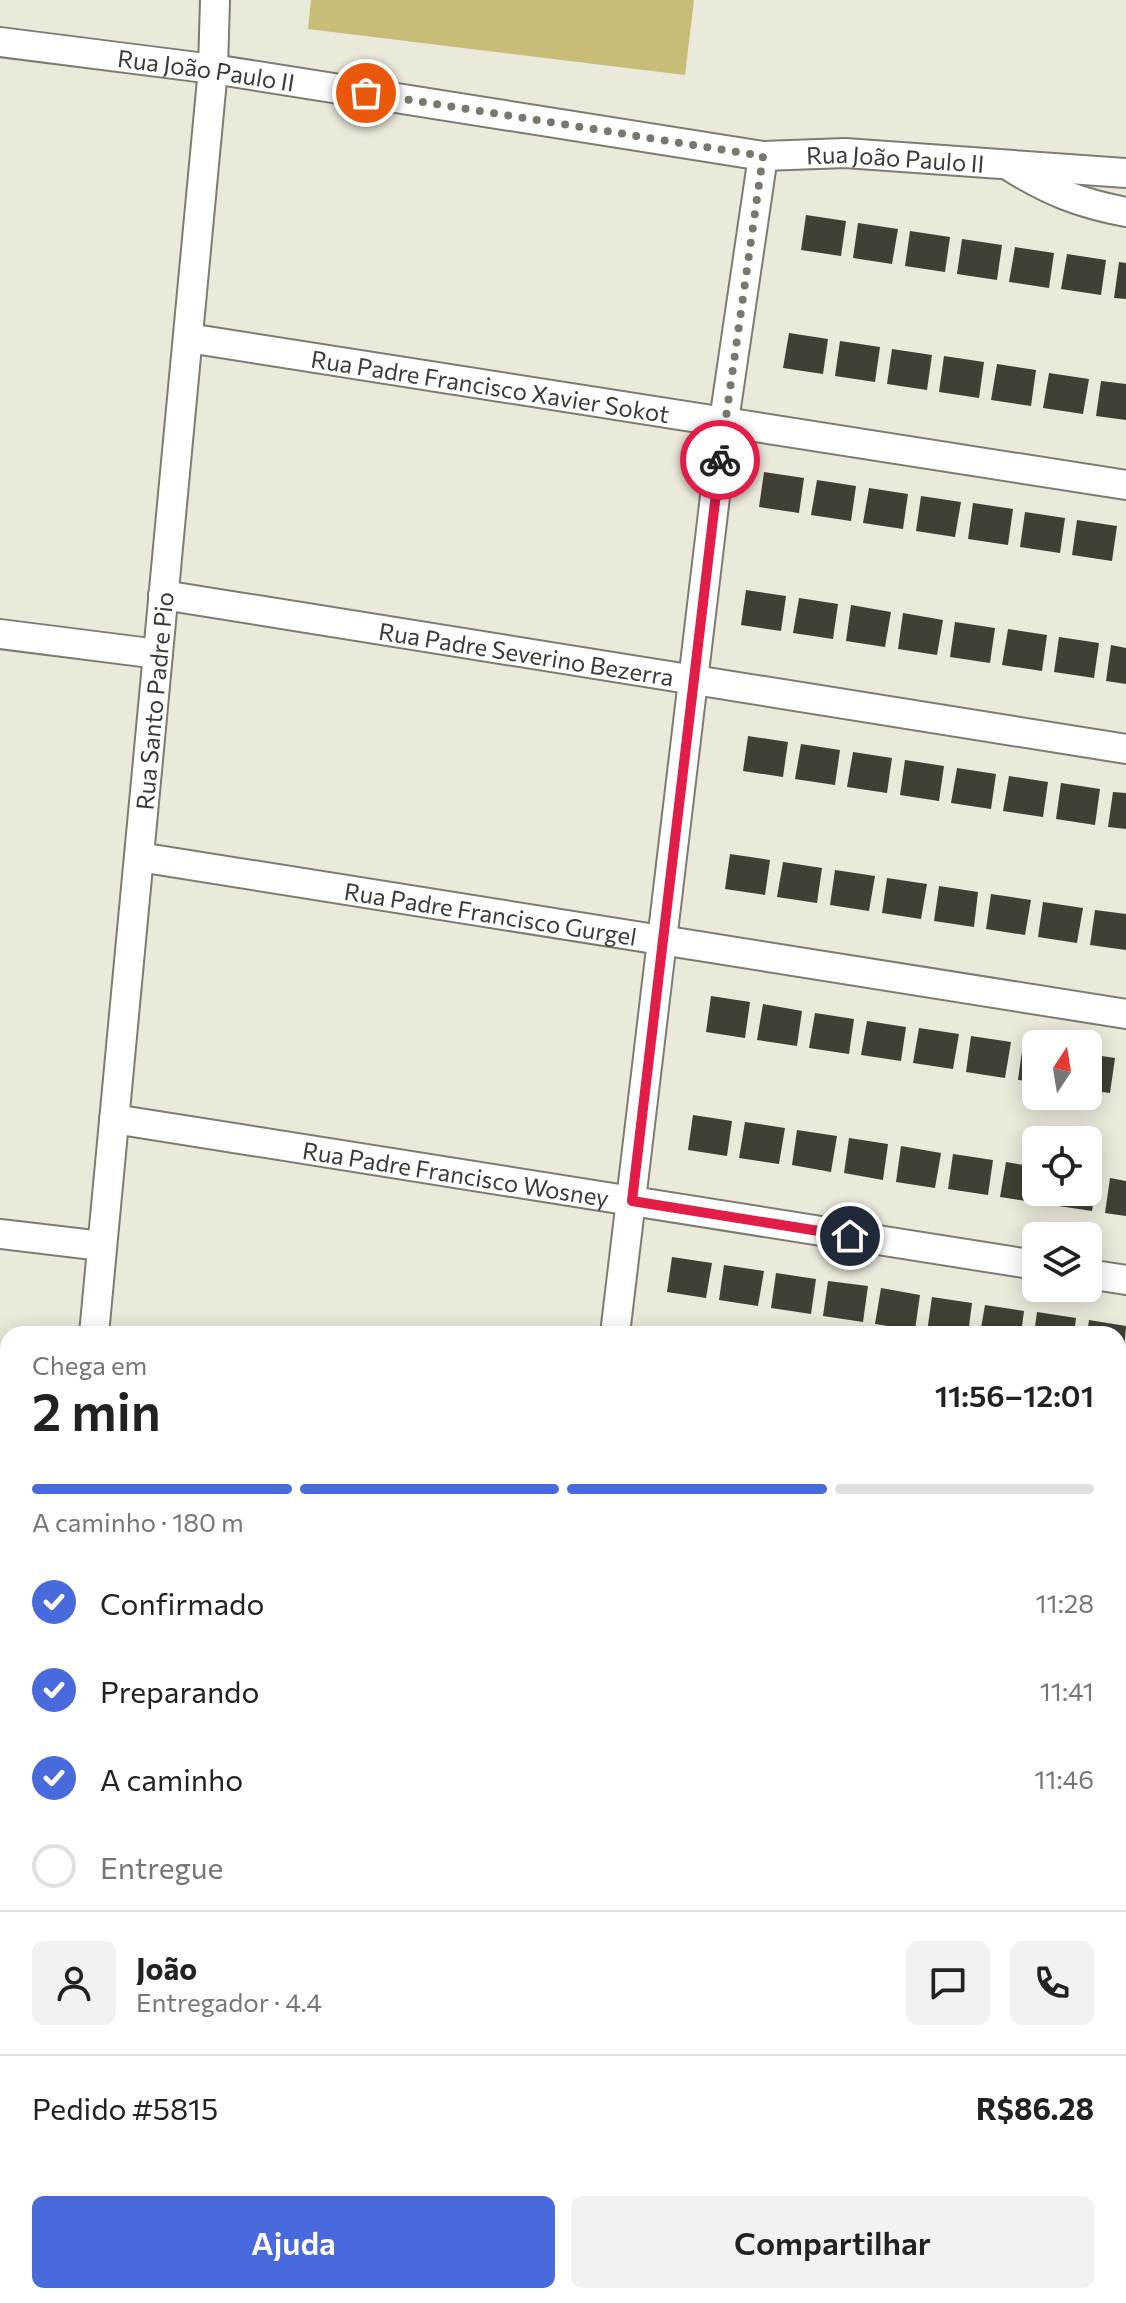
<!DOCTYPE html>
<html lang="pt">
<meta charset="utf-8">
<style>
:root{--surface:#fff;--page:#f2f2f2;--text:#222;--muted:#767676;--line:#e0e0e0;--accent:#486add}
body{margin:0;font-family:Commissioner,sans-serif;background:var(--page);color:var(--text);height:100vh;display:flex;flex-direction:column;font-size:30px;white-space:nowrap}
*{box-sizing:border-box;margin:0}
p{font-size:26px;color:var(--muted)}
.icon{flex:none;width:44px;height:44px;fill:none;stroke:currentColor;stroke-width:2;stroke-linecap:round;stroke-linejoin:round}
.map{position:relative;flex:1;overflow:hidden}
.side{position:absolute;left:0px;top:1326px;width:1126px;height:978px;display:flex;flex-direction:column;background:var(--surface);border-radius:24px 24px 0 0;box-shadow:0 4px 20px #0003}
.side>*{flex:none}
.needle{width:52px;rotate:12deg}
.tools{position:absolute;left:1022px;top:1030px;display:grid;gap:16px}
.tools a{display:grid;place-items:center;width:80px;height:80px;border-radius:12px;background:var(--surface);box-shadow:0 4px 20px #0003;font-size:40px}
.pin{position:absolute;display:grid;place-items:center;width:68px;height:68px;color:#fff;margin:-34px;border:4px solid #fff;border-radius:50%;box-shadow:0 2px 8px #0007}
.courier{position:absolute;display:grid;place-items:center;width:80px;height:80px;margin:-40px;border:6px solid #e11d48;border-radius:50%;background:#fff;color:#222;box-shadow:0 2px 10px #0007}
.overview em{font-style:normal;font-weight:600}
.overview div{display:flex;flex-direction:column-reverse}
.overview{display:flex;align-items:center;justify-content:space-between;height:136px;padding:0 32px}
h1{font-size:52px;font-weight:600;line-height:60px}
.bar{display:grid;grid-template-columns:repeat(4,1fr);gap:12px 8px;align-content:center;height:96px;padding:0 32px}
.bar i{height:10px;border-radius:6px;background:var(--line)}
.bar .on{background:var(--accent)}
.bar p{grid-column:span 4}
.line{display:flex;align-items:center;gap:20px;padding:0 32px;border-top:2px solid var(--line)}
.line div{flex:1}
.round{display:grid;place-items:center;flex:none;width:84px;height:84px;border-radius:12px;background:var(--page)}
ol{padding:0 32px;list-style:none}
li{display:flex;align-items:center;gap:24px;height:88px}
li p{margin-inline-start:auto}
li .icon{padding:8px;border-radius:50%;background:var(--accent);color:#fff;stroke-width:4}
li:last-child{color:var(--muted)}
li i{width:44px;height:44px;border:4px solid var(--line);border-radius:50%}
.cta{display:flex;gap:16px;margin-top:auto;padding:16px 32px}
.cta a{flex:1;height:92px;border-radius:12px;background:var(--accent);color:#fff;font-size:32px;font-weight:600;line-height:92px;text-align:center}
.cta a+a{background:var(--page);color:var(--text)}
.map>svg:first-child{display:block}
.green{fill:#c8bd76}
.building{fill:#424034}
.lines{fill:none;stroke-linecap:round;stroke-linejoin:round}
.minor-casing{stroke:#7e7c6f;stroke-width:32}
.minor{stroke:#fff;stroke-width:28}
.done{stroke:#79786f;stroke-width:8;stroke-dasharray:0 14.4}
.route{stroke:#e11d48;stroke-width:10}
.labels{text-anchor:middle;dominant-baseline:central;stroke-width:8;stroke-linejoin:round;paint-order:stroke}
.street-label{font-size:24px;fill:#3b3b35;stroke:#fff}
</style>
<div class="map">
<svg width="1126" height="2303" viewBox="0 0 1126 2303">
<rect width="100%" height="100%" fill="#ebe9da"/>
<g class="green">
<path d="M311,0h383l-9,75 -377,-46z"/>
<path d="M1118,1575l8,1v232l-8,-2z"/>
<path d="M23,2296h451l-1,7h-451z"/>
</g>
<g class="building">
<path d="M806,215l40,6 -5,35 -40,-6z"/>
<path d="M858,223l40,6 -6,35 -39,-6z"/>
<path d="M910,231l40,6 -5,35 -40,-6z"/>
<path d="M962,239l40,6 -5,35 -40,-6z"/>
<path d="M1015,247l39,6 -5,35 -40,-6z"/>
<path d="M1067,254l39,6 -5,35 -40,-6z"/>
<path d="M1119,262l7,1v36l-12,-1z"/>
<path d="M789,333l39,6 -5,35 -40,-6z"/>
<path d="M840,341l40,6 -5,35 -40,-6z"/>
<path d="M892,349l40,6 -5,35 -40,-6z"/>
<path d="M944,356l40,6 -5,36 -40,-6z"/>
<path d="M997,364l39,6 -5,36 -40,-6z"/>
<path d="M1049,373l40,6 -6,35 -40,-6z"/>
<path d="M1101,381l25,3v36l-30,-4z"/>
<path d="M764,472l40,6 -5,35 -40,-6z"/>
<path d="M817,480l39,6 -5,35 -40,-6z"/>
<path d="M869,488l39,6 -5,35 -40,-6z"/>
<path d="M921,496l40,6 -6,35 -39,-6z"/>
<path d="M973,503l40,6 -5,36 -40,-6z"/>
<path d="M1025,512l40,6 -5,35 -40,-6z"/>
<path d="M1077,520l40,6 -5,35 -40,-6z"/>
<path d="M746,590l40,6 -5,35 -40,-6z"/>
<path d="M799,598l39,6 -5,35 -40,-6z"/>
<path d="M851,605l40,7 -6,35 -39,-6z"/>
<path d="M903,613l40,7 -6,35 -39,-6z"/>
<path d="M955,622l40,6 -5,35 -40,-6z"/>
<path d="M1008,629l39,6 -5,36 -40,-6z"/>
<path d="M1059,637l40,6 -5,35 -40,-6z"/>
<path d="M1111,645l15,3v36l-20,-3z"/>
<path d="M748,736l40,6 -5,35 -40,-6z"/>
<path d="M801,744l39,6 -5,35 -40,-6z"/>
<path d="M853,752l39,6 -5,35 -40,-6z"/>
<path d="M905,760l39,6 -5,35 -39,-6z"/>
<path d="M957,768l39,6 -5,35 -40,-6z"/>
<path d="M1009,776l39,6 -5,35 -40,-6z"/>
<path d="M1061,783l39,6 -5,36 -39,-6z"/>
<path d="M1113,792l13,1v36l-18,-2z"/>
<path d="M730,854l40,6 -5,35 -40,-6z"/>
<path d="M783,862l39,6 -5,35 -40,-6z"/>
<path d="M835,870l40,6 -6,35 -39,-6z"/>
<path d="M887,878l40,6 -6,35 -39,-6z"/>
<path d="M939,886l39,6 -4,35 -40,-6z"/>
<path d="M991,894l40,6 -6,35 -39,-6z"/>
<path d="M1043,902l40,6 -6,35 -39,-6z"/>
<path d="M1095,910l31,4v36l-36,-5z"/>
<path d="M711,996l39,6 -5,36 -39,-6z"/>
<path d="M763,1004l39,7 -5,35 -40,-6z"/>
<path d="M815,1013l39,6 -5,35 -40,-6z"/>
<path d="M867,1021l39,6 -5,34 -40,-6z"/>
<path d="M919,1028l40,6 -6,35 -40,-6z"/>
<path d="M971,1036l40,6 -6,36 -39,-6z"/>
<path d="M1023,1044l13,2v36l-18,-2z"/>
<path d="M1088,1054l27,4 -5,35 -22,-3z"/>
<path d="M693,1115l39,6 -5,35 -39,-6z"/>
<path d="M745,1122l40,6 -6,36 -40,-6z"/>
<path d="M797,1130l40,6 -6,36 -39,-7z"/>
<path d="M849,1138l39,6 -5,36 -39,-7z"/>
<path d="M901,1146l40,7 -6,35 -39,-6z"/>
<path d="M953,1154l40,6 -5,35 -40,-6z"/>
<path d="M1006,1162l30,5v25h6l-2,11 -40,-6z"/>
<path d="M1088,1175l9,1 -5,35 -40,-6 2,-13h34z"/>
<path d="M1110,1178l16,3v35l-21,-3z"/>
<path d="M672,1257l40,6 -6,35 -39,-6z"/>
<path d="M724,1265l40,6 -6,35 -39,-6z"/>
<path d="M776,1273l40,6 -5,35 -40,-6z"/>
<path d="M828,1281l40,5 -5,36 -40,-6z"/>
<path d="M881,1288l39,7 -5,35 -40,-6z"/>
<path d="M932,1297l40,6 -4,31 -41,-2z"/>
<path d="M985,1305l39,6 -3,23h-41z"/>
<path d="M1037,1312l39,6 -2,16h-40z"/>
<path d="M1089,1320l37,6 -3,36 -5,-1v-27h-31z"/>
<path d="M1123,1446h3v36l-8,-1z"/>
<path d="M1118,1871l8,1 -1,36 -7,-1z"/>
<path d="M1124,1998h2v30l-6,-1z"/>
<path d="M1118,2137l8,1v36l-8,-2z"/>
<path d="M1118,2257l8,2v36l-8,-2z"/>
</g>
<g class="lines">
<defs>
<g id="minor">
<path id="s1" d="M0,42l213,27 550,87 82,-3 281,20"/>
<path d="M1009,166c40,25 70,37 117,46"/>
<path id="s2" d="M188,338l938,147"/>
<path id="s3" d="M163,595l963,154"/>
<path d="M0,634l158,20"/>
<path id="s4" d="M139,857l987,157"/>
<path id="s5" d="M114,1119l922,146"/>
<path d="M0,1234l102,12"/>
<path d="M1088,1274l38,6"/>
<path id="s6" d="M94,1334l119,-1265 2,-69"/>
<path d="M615,1334l109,-913 39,-265"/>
<path d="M1118,1544l8,2"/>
<path d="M0,1821l8,1"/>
<path d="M1118,1827l8,1"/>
<path d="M0,1876l8,1"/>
<path d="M1118,2096l8,1"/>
<path d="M727,2296l44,7"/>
<path d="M2,2303l6,-60"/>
<path d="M492,2303l1,-7"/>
</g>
</defs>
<use href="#minor" class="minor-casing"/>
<use href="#minor" class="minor"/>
</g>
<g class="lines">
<path class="done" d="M366,93l397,63 -43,304"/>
<path class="route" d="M720,460l-88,741 218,35"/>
</g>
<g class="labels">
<g class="street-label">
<text stroke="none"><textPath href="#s1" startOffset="208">Rua João Paulo II</textPath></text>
<text stroke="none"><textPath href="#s1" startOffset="904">Rua João Paulo II</textPath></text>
<text stroke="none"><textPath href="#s2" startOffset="306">Rua Padre Francisco Xavier Sokot</textPath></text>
<text stroke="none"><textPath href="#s3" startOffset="368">Rua Padre Severino Bezerra</textPath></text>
<text stroke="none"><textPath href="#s6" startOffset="636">Rua Santo Padre Pio</textPath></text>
<text stroke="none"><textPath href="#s4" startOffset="356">Rua Padre Francisco Gurgel</textPath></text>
<text stroke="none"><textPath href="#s5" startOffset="346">Rua Padre Francisco Wosney</textPath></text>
</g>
</g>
</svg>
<div class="tools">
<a><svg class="needle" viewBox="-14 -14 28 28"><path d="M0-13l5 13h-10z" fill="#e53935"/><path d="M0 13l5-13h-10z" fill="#767676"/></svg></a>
<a><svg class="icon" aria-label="locate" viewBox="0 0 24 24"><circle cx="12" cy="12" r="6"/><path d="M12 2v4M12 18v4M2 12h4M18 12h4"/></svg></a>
<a><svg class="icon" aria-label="layers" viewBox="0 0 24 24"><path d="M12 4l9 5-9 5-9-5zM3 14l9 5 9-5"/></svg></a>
</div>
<div class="pin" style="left:366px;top:93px;background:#ea580c"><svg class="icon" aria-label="bag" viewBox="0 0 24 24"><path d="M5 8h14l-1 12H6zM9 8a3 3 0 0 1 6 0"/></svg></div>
<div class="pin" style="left:850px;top:1236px;background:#1f2937"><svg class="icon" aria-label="home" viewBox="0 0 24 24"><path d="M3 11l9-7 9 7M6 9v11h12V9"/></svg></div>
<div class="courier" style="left:720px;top:460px"><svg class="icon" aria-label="bike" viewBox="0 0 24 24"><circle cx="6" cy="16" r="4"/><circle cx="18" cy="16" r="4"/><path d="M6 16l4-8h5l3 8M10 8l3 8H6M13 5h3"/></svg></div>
<section class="side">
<div class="overview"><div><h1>2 min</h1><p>Chega em</p></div><em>11:56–12:01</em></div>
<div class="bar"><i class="on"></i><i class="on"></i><i class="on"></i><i></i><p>A caminho · 180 m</p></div>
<ol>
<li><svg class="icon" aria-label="check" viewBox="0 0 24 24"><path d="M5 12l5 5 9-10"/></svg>Confirmado<p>11:28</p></li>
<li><svg class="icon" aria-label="check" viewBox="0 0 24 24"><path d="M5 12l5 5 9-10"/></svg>Preparando<p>11:41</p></li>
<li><svg class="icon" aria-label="check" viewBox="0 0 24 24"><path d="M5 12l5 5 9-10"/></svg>A caminho<p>11:46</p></li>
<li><i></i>Entregue</li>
</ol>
<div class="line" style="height:144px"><a class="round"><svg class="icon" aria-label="person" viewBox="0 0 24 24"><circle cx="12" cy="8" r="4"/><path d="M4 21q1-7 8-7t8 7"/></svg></a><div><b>João</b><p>Entregador · 4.4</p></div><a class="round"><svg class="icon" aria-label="chat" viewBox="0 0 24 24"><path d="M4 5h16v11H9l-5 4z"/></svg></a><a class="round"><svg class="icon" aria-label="phone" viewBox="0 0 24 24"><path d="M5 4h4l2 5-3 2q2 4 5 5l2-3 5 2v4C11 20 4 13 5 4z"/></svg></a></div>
<div class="line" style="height:104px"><div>Pedido #5815</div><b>R$86.28</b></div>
<div class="cta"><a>Ajuda</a><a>Compartilhar</a></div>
</section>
</div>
